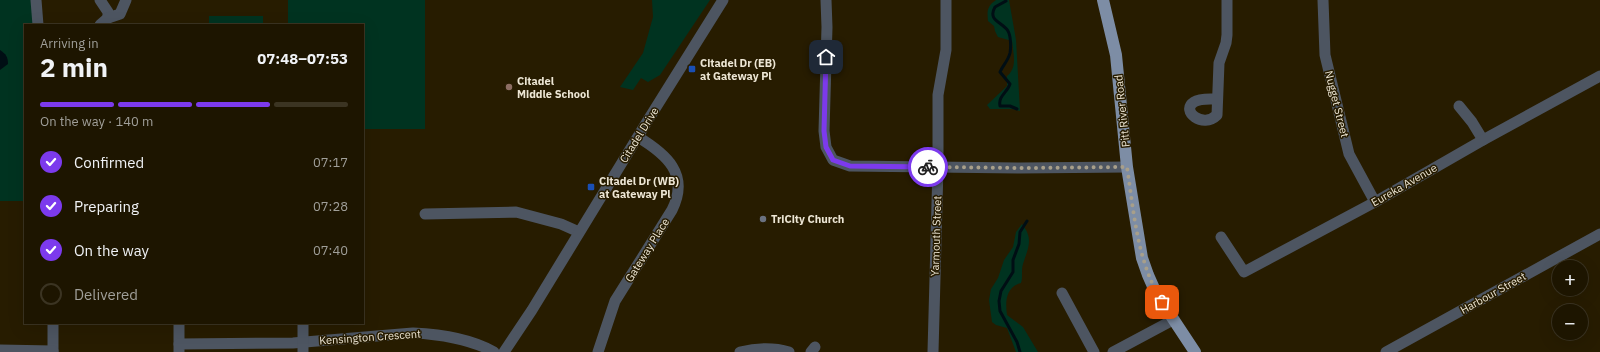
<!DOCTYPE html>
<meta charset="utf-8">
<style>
:root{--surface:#1d1500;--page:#2a220f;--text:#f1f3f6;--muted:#a09f99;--line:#3b3422;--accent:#7c3aed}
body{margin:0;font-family:"IBM Plex Sans",sans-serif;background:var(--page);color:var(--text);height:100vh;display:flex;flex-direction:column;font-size:15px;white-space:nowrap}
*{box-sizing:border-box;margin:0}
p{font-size:13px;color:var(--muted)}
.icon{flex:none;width:22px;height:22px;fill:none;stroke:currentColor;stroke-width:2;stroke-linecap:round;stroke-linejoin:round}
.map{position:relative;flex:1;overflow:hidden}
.side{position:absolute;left:24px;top:24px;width:340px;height:300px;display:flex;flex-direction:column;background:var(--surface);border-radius:0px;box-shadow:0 4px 16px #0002,0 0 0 1px var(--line)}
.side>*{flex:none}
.fabs{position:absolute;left:1552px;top:260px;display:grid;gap:8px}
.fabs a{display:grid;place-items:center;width:36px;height:36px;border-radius:50%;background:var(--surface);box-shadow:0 4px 16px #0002,0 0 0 1px var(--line);font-size:20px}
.pin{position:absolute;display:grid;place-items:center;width:34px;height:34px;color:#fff;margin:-17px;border-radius:8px;box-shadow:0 2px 6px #0006}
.courier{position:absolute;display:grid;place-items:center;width:40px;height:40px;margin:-20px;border:3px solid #7c3aed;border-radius:50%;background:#fff;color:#222;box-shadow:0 1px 5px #0007}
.overview em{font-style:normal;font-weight:700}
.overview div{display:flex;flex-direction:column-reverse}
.overview{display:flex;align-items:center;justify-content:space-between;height:68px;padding:0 16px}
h1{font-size:26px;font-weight:700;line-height:30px}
.bar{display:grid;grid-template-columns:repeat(4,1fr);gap:6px 4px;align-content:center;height:48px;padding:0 16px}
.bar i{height:5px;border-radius:3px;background:var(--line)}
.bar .selected{background:var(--accent)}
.bar p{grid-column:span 4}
ol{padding:0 16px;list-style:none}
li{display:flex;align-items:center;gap:12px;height:44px}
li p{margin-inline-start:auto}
li .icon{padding:4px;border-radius:50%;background:var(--accent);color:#fff;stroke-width:4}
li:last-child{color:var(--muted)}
li i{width:22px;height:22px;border:2px solid var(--line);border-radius:50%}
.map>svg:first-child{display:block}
.green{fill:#003320}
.water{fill:#000e14}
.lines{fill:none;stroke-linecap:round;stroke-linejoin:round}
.stream{stroke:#000e14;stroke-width:3}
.minor{stroke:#4d5561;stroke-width:11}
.major{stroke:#7d8da5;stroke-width:12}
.done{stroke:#a89f8a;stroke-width:4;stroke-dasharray:0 7.2}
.route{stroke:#7c3aed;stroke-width:5}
.transit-dot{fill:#1a4fb4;stroke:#271c00;stroke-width:1.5}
.education-dot{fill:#8d6e63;stroke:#271c00;stroke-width:1.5}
.worship-dot{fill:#6b7280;stroke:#271c00;stroke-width:1.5}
.labels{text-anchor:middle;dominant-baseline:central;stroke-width:3;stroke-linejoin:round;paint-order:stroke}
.poi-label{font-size:11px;font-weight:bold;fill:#ede6d4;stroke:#271c00;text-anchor:start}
.street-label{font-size:11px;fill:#ede6d4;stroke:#271c00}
</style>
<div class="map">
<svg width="1600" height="352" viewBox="0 0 1600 352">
<rect width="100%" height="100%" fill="#271c00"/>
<g class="green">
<path d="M0,0h33l2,25h-10v176h-25z"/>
<path d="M288,0h137v129h-62v-104h-75z"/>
<path d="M652,0h58l-50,75 -12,7 -7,-4 -8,12 -13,-3 23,-34 10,-36z"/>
<path d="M996,0h13l7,40 4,71 -8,-2h-22l-3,-4 20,-19v-10c11,-9 6,-23 5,-35l-14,-4 -3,-6 -1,-5 -6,-5c-1,-10 -1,-15 8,-21z"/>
<rect x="209" y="16" width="54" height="9"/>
<path d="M1022,224c12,15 6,24 1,40 -2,6 0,13 -2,19 -15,4 -16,18 -14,32l16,12 15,25h-22l-9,-24 -11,-3 -4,-3 -3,-22 2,-11 7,-11 6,-18 9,-13 3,-15z"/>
</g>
<path class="water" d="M0,50c6,4 8,7 8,14l-8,6z"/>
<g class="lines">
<g class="stream">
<path d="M1006,1l-11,6c-8,14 8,15 13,24 3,5 3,17 2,22 -2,8 -7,12 -10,19l10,12c-3,9 -12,12 -10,22h10l7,3"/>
<path d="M1020,352l-3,-10 -17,-31 -1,-10 2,-10 12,-19v-12l6,-16 1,-12 7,-11"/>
</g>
<g class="minor">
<path d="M36,0l2,25"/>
<path d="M100,0l8,12v6"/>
<path d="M826,0l1,27 -3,104 2,16 7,13 17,6 170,2 107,-1"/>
<path d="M1323,0l2,55 24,99 26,48"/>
<path d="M100,25l8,-7 12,-4 6,-14"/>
<path d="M1216,99c-6,0 -16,-1 -22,3 -14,9 9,27 23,13l2,-52 7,-20 1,-8v-35"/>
<path d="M1459,106l13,16 11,18"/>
<path d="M425,214l91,-2 45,12 18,8"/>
<path d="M1221,237l23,35 131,-70 108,-62 117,-64"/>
<path d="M1062,293l32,59"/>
<path d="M53,323v29"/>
<path d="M179,323v21"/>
<path d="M0,350l53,1"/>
<path d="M179,352v-8l114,-1 120,-10c25,1 58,6 81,19"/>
<path d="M303,352v-29"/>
<path d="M504,352l28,-42 116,-190 75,-120"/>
<path d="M598,352l17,-51 57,-91c18,-36 -6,-56 -34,-73"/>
<path d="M740,352c17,-4 32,-5 49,0"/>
<path d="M811,352l4,-5"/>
<path d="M933,352l5,-185v-72l8,-45v-50"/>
<path d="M1113,352l60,-32"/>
<path d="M1386,352l214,-118"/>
</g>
<path class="major" d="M1103,0l13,55 11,112 15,91 6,17 8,18 39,59"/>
</g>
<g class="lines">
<path class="done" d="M928,167l98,1 101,-1c7,46 10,94 35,135"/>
<path class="route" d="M826,57l-2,74 2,16 7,13 17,6 78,1"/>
</g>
<g class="transit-dot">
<rect x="688" y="65" width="8" height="8" rx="2"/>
<rect x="587" y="183" width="8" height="8" rx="2"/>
</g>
<circle class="education-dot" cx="509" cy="87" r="4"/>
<circle class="worship-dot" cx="763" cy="219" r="4"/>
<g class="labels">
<g class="poi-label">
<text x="700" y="63">Citadel Dr (EB)<tspan x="700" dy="13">at Gateway Pl</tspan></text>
<text x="517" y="81">Citadel<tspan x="517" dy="13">Middle School</tspan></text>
<text x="599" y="181">Citadel Dr (WB)<tspan x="599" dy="13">at Gateway Pl</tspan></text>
<text x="771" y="219">TriCity Church</text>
</g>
<g class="street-label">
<text transform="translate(1337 104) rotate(76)">Nugget Street</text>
<text transform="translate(1122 111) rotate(-96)">Pitt River Road</text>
<text transform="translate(639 135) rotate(-58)">Citadel Drive</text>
<text transform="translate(1404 185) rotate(-30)">Eureka Avenue</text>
<text transform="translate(936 236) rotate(-88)">Yarmouth Street</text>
<text transform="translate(647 250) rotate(-58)">Gateway Place</text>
<text transform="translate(1493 293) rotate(-29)">Harbour Street</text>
<text transform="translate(370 337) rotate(-4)">Kensington Crescent</text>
</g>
</g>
</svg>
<div class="fabs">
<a>+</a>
<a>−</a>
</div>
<div class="pin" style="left:1162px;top:302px;background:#ea580c"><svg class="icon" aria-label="bag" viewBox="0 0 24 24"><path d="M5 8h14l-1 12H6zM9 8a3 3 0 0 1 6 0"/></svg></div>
<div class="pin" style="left:826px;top:57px;background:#1f2937"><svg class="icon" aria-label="home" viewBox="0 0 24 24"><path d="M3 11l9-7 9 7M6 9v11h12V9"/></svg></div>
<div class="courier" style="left:928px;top:167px"><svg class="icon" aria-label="bike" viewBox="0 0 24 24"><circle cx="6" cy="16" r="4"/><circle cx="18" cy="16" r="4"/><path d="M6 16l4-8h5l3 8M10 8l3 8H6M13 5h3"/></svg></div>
<section class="side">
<div class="overview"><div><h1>2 min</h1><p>Arriving in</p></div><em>07:48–07:53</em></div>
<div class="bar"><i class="selected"></i><i class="selected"></i><i class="selected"></i><i></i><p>On the way · 140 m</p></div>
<ol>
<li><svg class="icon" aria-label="check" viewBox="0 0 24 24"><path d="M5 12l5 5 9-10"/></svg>Confirmed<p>07:17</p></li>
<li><svg class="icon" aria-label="check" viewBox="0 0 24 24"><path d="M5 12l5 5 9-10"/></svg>Preparing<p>07:28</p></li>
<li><svg class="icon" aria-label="check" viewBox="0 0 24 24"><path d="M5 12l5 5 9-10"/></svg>On the way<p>07:40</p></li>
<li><i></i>Delivered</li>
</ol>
</section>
</div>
